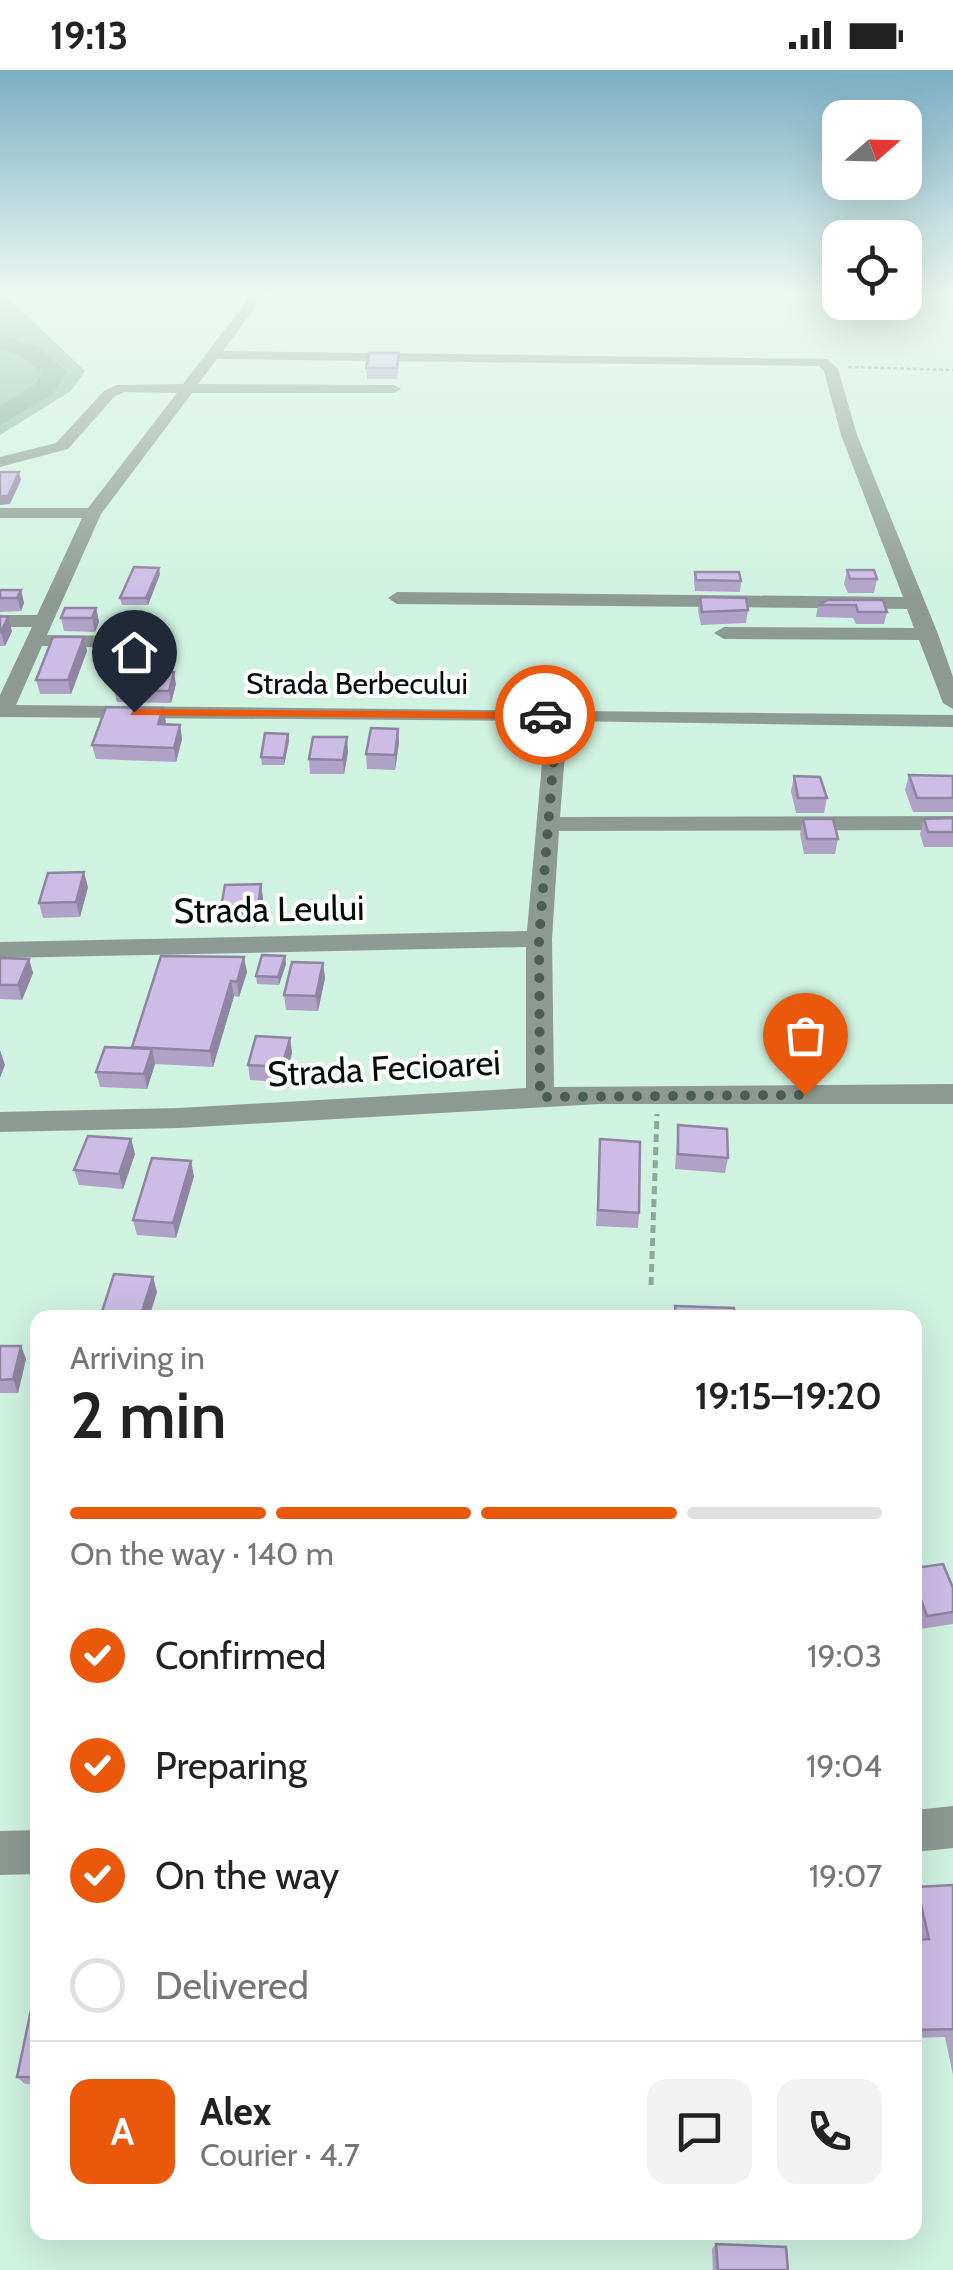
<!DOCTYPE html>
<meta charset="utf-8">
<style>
:root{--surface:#fff;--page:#f2f2f2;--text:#222;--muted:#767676;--line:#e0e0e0;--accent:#ea580c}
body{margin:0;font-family:Cabin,sans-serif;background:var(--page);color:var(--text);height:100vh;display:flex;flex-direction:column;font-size:38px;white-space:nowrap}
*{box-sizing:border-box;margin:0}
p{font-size:32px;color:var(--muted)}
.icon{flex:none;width:55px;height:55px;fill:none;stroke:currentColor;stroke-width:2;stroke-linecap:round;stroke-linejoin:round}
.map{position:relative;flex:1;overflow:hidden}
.drawer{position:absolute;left:30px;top:1240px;width:892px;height:930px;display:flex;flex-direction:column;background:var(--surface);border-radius:20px;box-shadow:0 10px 40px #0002}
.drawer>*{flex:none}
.needle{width:65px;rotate:70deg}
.fabs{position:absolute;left:822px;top:30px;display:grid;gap:20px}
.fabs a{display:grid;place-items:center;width:100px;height:100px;border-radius:20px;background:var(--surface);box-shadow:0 10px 40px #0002;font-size:50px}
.pin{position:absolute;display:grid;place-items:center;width:85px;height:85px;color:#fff;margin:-102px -42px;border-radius:50% 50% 50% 0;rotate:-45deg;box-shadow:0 0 10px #0007}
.pin .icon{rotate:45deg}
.courier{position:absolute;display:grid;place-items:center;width:100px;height:100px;margin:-50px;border:8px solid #ea580c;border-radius:50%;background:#fff;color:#222;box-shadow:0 2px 12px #0007}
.head em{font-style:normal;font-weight:600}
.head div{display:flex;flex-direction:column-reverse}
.head{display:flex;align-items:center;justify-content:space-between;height:170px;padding:0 40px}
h1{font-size:65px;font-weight:600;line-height:75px}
.bar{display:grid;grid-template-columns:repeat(4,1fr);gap:15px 10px;align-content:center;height:120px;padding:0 40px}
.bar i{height:12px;border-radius:8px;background:var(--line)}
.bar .active{background:var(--accent)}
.bar p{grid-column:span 4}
.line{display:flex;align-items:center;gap:25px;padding:0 40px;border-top:2px solid var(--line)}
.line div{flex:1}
.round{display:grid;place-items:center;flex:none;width:105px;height:105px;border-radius:20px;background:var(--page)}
ol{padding:0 40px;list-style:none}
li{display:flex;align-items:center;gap:30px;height:110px}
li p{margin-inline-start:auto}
li .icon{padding:10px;border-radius:50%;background:var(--accent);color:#fff;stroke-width:4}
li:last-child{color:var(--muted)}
li i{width:55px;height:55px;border:5px solid var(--line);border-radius:50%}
.status{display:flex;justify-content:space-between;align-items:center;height:70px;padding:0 50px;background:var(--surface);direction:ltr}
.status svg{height:28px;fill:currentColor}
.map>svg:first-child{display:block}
.forest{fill:#88b7a0}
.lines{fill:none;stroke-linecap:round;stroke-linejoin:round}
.river{fill:#77a58e;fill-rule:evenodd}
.path-far1{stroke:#8da799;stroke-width:2.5;stroke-dasharray:4 2.5;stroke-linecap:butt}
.path{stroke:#8da799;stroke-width:5;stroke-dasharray:8 5;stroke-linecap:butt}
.minor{fill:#8c9a93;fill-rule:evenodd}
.wall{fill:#afa2c6}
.shaded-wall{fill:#8f84a1}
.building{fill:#ccbce6;stroke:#8f84a1;stroke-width:2.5}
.route{fill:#ea580c}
.done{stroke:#4b5e54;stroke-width:10;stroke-dasharray:0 18}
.labels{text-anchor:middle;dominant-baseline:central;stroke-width:8;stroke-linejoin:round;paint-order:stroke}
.far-street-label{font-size:30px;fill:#040e09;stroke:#fff}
.street-label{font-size:35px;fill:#040e09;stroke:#fff}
</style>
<div class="status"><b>19:13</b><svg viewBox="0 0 49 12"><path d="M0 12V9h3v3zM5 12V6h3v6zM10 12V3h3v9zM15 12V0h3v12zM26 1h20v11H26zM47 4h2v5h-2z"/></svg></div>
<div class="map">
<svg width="953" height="2200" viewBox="0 0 953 2200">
<rect width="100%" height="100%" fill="#d0f2e0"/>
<path class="forest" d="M0,220l85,81 -14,20 -71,44z"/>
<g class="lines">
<path class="river" d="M0,265l38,11 28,26 -13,22 -53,31v-19l35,-22 7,-11 -20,-17 -22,-7z"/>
<path class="path-far1" d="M848,297l105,3"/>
<path class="path" d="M651,1215l6,-171"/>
<g class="minor">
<path d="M255,220h13l-45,61 604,8 11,10 19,66 81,199 15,43v32l-10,-6 -24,-63 -195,-1 -10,-6 10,-6 190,1 -7,-19 -510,-5 -9,-6 9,-6 506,5 -62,-162 -17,-64 -5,-5 -602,-7 -19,25 196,1 7,4 -7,4h-202l-91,121 -54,121 79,1 10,6 -10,6 -84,-2 -26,59 937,10v12l-390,-6 4,8 -7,88 393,-1v14l-394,1 -7,108 2,148 399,-3v20h-354l-420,24 -179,4v-20l179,-4 347,-20v-141l-526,11v-16l527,-11 18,-202 -3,-8 -542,-4v-22l32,-68h-32v-12h37l45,-97h-82v-10h88l89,-115 -53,-1 -10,5 -46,52 -68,18v-10l56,-14 48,-52 12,-6 67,-1z"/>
<path d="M953,1736v42l-38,4v-42z"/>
<path d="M38,1760v44l-38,1v-44z"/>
</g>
</g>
<g class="wall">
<path d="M399,295l-2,14h-30l-1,-11z"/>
<path d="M847,500l30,9 -3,14h-26l-4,-9z"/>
<path d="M695,502l46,9 -1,11 -45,-1 -1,-8z"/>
<path d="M160,504l-12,31h-26l-2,-7z"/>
<path d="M0,520h21l3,13 -3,8 -21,1z"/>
<path d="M700,527l48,13 -2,13 -45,2 -3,-14z"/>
<path d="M828,530l59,12 -3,12h-28l-3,-6 -37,-1 2,-12z"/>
<path d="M96,538l3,14 -4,10 -31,-1 -3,-13z"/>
<path d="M0,546l12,15 -7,15h-5z"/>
<path d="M84,567l3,14 -16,43h-31l-4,-14z"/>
<path d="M176,614l-5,19 -54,-1 -3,-12z"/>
<path d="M163,638l2,16 15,1 2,14 -6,23 -80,-3 -4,-14z"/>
<path d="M398,659l1,14 -4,27 -28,-1 -1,-15z"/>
<path d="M288,664l1,7 -5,24h-22l-1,-8z"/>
<path d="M348,682l-4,22h-34l-1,-15z"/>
<path d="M909,705l44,1v36h-40l-8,-22z"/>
<path d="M794,706l33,22 -3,15h-28l-5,-22z"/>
<path d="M953,748v29h-29l-4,-13 4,-15z"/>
<path d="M803,749l35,20 -3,15h-31l-4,-20z"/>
<path d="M261,814l2,15 -3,24 -36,1 -3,-16z"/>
<path d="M88,817l-8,30 -37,1 -4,-15z"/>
<path d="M285,886l1,8 -7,21 -22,-1 -1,-8z"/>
<path d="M0,888l29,1 4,14 -11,27 -22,-1z"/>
<path d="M323,893l2,15 -7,33 -32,-1 -2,-15z"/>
<path d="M247,902l-8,25 -5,-1 -21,71 -58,-3 -8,25 -47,-2 -4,-15z"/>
<path d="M290,968l2,15 -8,29 -34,-2 -2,-15z"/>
<path d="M678,1055l50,33 -3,15 -50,-4z"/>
<path d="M131,1069l4,15 -12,35 -44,-4 -5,-15z"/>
<path d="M600,1069l39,74 -1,15 -42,-2z"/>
<path d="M194,1106l-18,62 -39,-3 -4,-15z"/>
<path d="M0,1276h21l5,13 -8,34h-18z"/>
<path d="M915,1498l38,20v36l-33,5 -5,-15z"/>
<path d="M953,1815v190l-8,-38 -30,1v-98h5l-5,-21v-29l2,-3z"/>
<path d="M38,1907v107h-13l-8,-7z"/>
<path d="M716,2174l72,26h-75l-1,-21z"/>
</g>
<g class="shaded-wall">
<path d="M19,402l2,8 -11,24 -10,1v-9z"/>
<path d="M159,498l1,6 -12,31 -2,-7z"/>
<path d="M21,520l3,13 -3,8 -4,-13z"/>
<path d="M96,538l3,14 -4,10 -3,-14z"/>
<path d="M8,547l4,14 -7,15 -4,-14z"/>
<path d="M84,567l3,14 -16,43 -3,-14z"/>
<path d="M174,602l2,12 -5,19 -2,-12z"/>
<path d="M163,638l3,14 -5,17 -3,-15z"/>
<path d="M180,655l2,14 -6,23 -2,-14z"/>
<path d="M398,659l1,14 -4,27v-15z"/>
<path d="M288,664l1,7 -5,24v-7z"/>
<path d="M347,667l1,15 -4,22 -1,-14z"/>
<path d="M84,802l4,15 -8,30 -4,-15z"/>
<path d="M261,814l2,15 -3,24 -2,-15z"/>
<path d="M285,886l1,8 -7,21 -1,-8z"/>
<path d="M244,887l3,15 -8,25 -2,-15z"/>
<path d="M29,889l4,14 -11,27 -4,-15z"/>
<path d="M323,893l2,15 -7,33 -2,-15z"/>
<path d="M231,911l3,15 -21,71 -3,-16z"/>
<path d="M290,968l2,15 -8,29 -2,-15z"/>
<path d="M152,979l3,15 -8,25 -3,-15z"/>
<path d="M0,980l5,15 -5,13z"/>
<path d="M131,1069l4,15 -12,35 -4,-15z"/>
<path d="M191,1091l3,15 -18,62 -3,-15z"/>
<path d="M153,1207l4,15 -8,26h-9z"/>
<path d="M21,1276l5,13 -8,34 -5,-14z"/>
</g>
<g class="building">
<path d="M369,283h30l-2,15h-31z"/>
<path d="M0,402h19l-11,24h-8z"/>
<path d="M134,497l25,1 -13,30h-26z"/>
<path d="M847,500h27l3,9h-27z"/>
<path d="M695,502h44l2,9 -45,-1z"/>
<path d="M0,520h21l-4,8h-17z"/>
<path d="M700,527l46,1 2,12 -46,2z"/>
<path d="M828,530h55l4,12h-29l-2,-7h-38z"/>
<path d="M65,538h31l-4,10h-31z"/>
<path d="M0,546l8,1 -7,15h-1z"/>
<path d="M53,567h31l-16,43h-32z"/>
<path d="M174,602l-5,19 -55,-1 6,-16z"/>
<path d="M106,637l57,1 -5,16 22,1 -6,23 -82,-3z"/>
<path d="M371,658l27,1 -3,26 -29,-1z"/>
<path d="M265,663l23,1 -4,24 -23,-1z"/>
<path d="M313,667h34l-4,23 -34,-1z"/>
<path d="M909,705l44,1v22h-36z"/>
<path d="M794,706l26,1 7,21h-29z"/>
<path d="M953,748v14h-25l-4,-13z"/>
<path d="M803,749h30l5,20h-31z"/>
<path d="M84,802l-8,30 -37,1 9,-30z"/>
<path d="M261,814l-3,24h-37l4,-23z"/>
<path d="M262,885l23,1 -7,21 -22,-1z"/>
<path d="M161,886l83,1 -7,25 -6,-1 -21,70 -78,-4z"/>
<path d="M0,888l29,1 -11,26h-18z"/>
<path d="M292,892l31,1 -7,33 -32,-1z"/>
<path d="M256,966l34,2 -8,29 -34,-2z"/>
<path d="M105,977l47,2 -8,25 -48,-2z"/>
<path d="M678,1055l49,4 1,29 -50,-4z"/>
<path d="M88,1066l43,3 -12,35 -45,-4z"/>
<path d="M600,1069l40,3 -1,71 -41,-3z"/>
<path d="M152,1088l39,3 -18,62 -40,-3z"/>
<path d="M114,1204l39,3 -13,41h-40z"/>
<path d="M675,1236l59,2 1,10h-59z"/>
<path d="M0,1276h21l-8,33 -13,1z"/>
<path d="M943,1494l10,24v24l-26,4 -12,-32v-16z"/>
<path d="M953,1815v144l-38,1v-90l14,-1 -12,-52z"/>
<path d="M38,1907v100h-21z"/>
<path d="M716,2174l70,3 2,23h-70z"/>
</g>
<linearGradient id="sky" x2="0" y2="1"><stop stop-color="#7baec4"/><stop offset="0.42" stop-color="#eaf9f1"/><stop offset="1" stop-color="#eaf9f1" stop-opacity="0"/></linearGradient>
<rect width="953" height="528" fill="url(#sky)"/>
<path class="route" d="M134,639l411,3 5,3 -5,4 -415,-4z"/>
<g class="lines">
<path class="done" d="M545,645h5l6,13 -17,211 1,158 265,-2"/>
</g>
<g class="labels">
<g class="far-street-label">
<text x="357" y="613">Strada Berbecului</text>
</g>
<g class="street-label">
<text transform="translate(269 839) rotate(-1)">Strada Leului</text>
<text transform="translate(384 998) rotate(-3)">Strada Fecioarei</text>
</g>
</g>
</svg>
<div class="fabs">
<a><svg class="needle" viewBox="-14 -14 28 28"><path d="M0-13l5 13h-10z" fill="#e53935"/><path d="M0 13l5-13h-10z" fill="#767676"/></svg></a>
<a><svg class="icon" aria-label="locate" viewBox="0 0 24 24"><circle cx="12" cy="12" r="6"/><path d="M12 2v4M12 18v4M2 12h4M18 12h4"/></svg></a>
</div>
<div class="pin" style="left:805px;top:1025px;background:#ea580c"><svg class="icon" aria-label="bag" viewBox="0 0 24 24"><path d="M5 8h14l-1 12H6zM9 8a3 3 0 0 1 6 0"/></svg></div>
<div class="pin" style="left:134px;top:642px;background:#1f2937"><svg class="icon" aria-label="home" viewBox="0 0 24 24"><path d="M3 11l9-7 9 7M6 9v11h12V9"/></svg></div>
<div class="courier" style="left:545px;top:645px"><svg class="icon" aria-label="car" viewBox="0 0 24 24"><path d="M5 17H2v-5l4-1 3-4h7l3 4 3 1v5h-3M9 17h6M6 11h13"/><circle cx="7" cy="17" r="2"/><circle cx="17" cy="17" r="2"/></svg></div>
<section class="drawer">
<div class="head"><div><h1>2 min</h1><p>Arriving in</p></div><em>19:15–19:20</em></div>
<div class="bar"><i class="active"></i><i class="active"></i><i class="active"></i><i></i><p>On the way · 140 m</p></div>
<ol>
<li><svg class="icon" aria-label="check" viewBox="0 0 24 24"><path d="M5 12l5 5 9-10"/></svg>Confirmed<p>19:03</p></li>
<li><svg class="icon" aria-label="check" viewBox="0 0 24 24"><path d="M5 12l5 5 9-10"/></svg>Preparing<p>19:04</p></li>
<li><svg class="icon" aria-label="check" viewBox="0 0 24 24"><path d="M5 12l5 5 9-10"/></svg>On the way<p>19:07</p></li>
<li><i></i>Delivered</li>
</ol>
<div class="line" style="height:180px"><b class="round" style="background:var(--accent);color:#fff">A</b><div><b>Alex</b><p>Courier · 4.7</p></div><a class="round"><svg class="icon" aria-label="chat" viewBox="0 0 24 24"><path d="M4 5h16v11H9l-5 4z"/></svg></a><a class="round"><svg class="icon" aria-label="phone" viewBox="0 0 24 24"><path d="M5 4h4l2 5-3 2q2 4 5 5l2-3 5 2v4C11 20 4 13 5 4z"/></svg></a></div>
</section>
</div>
